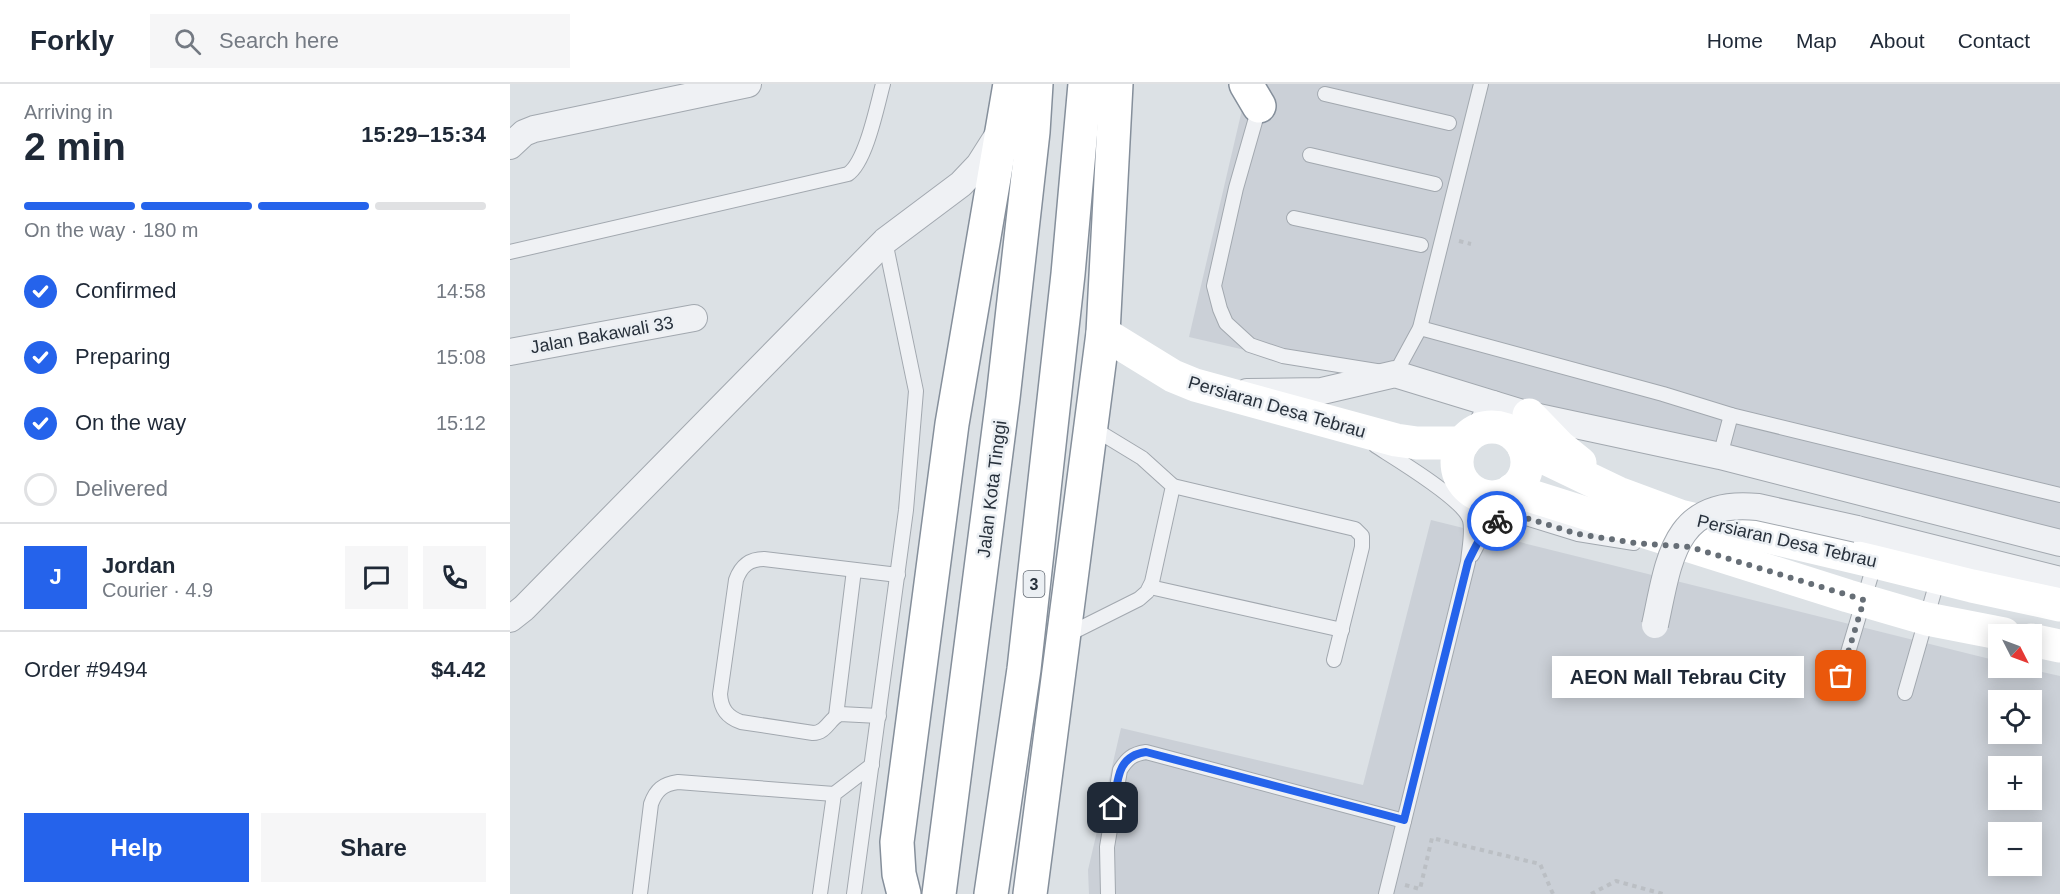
<!DOCTYPE html>
<meta charset="utf-8">
<style>
:root{--surface:#fff;--page:#f6f6f7;--text:#1f2937;--muted:#747a83;--line:#e0e1e3;--accent:#2563eb}
body{margin:0;font-family:Helvetica,sans-serif;background:var(--page);color:var(--text);height:100vh;display:flex;flex-direction:column;font-size:22px;white-space:nowrap}
*{box-sizing:border-box;margin:0}
p{font-size:20px;color:var(--muted)}
.icon{flex:none;width:33px;height:33px;fill:none;stroke:currentColor;stroke-width:2;stroke-linecap:round;stroke-linejoin:round}
.map{position:relative;flex:1;overflow:hidden}
.sheet{display:flex;flex-direction:column;background:var(--surface);width:510px}
.sheet>*{flex:none}
.needle{width:39px;rotate:132deg}
.tools{position:absolute;left:1478px;top:540px;display:grid;gap:12px}
.tools a{display:grid;place-items:center;width:54px;height:54px;border-radius:0px;background:var(--surface);box-shadow:0 3px 15px #0003;font-size:30px}
.pin{position:absolute;display:grid;place-items:center;width:51px;height:51px;color:#fff;margin:-26px;border-radius:12px;box-shadow:0 3px 9px #0006}
.courier{position:absolute;display:grid;place-items:center;width:60px;height:60px;margin:-30px;border:4px solid #2563eb;border-radius:50%;background:#fff;color:#222;box-shadow:0 2px 8px #0007}
.bubble{position:absolute;height:42px;border-radius:0px;background:var(--surface);box-shadow:0 3px 15px #0003;font-size:20px;font-weight:700;line-height:42px;text-align:center}
.headline em{font-style:normal;font-weight:700}
.headline div{display:flex;flex-direction:column-reverse}
.headline{display:flex;align-items:center;justify-content:space-between;height:102px;padding:0 24px}
h1{font-size:39px;font-weight:700;line-height:45px}
.bar{display:grid;grid-template-columns:repeat(4,1fr);gap:9px 6px;align-content:center;height:72px;padding:0 24px}
.bar i{height:8px;border-radius:4px;background:var(--line)}
.bar .on{background:var(--accent)}
.bar p{grid-column:span 4}
.line{display:flex;align-items:center;gap:15px;padding:0 24px;border-top:2px solid var(--line)}
.line div{flex:1}
.round{display:grid;place-items:center;flex:none;width:63px;height:63px;border-radius:0px;background:var(--page)}
ol{padding:0 24px;list-style:none}
li{display:flex;align-items:center;gap:18px;height:66px}
li p{margin-inline-start:auto}
li .icon{padding:6px;border-radius:50%;background:var(--accent);color:#fff;stroke-width:4}
li:last-child{color:var(--muted)}
li i{width:33px;height:33px;border:3px solid var(--line);border-radius:50%}
.primary-button{display:flex;gap:12px;margin-top:auto;padding:12px 24px}
.primary-button a{flex:1;height:69px;border-radius:0px;background:var(--accent);color:#fff;font-size:24px;font-weight:700;line-height:69px;text-align:center}
.primary-button a+a{background:var(--page);color:var(--text)}
header{display:flex;align-items:center;gap:36px;box-sizing:border-box;height:84px;padding:0 30px;background:var(--surface);border-bottom:2px solid var(--line)}
header strong{font-size:28px}
nav{display:flex;gap:33px;margin-inline-start:auto;font-size:21px}
.search{width:420px;height:54px;background:var(--page);display:flex;align-items:center;gap:15px;box-sizing:border-box;padding:0 21px;border-radius:0px;color:var(--muted);font-size:22px}
main{display:flex;flex:1;min-height:0}
.map>svg:first-child{display:block}
.built{fill:#cbd0d7;fill-rule:evenodd}
.lines{fill:none;stroke-linecap:round;stroke-linejoin:round}
.lane-casing{stroke:#a2a8af;stroke-width:16}
.street-casing{stroke:#a2a8af;stroke-width:28}
.highway-casing{stroke:#858f9b;stroke-width:36}
.path{stroke:#bbbfc4;stroke-width:4;stroke-dasharray:4.5 4.5;stroke-linecap:butt}
.lane{stroke:#eff1f4;stroke-width:14}
.street{stroke:#eff1f4;stroke-width:26}
.secondary{stroke:#fff;stroke-width:33}
.highway{stroke:#fff;stroke-width:33}
.street-bridge-casing{stroke:#a2a8af;stroke-width:28;stroke-linecap:butt}
.street-bridge{stroke:#eff1f4;stroke-width:26}
.done{stroke:#666e76;stroke-width:6;stroke-dasharray:0 10.8}
.route{stroke:#2563eb;stroke-width:8}
.labels{text-anchor:middle;dominant-baseline:central;stroke-width:5;stroke-linejoin:round;paint-order:stroke}
.shield{fill:#ebeff3;stroke:#626972;stroke-width:1.5}
.shield-label{font-size:16px;font-weight:bold;fill:#27303b}
.street-label{font-size:18px;fill:#27303b;stroke:#ebeff3}
</style>
<header>
<strong>Forkly</strong>
<div class="search"><svg class="icon" aria-label="search" viewBox="0 0 24 24"><circle cx="10" cy="10" r="6"/><path d="M15 15l6 6"/></svg>Search here</div>
<nav><a>Home</a><a>Map</a><a>About</a><a>Contact</a></nav>
</header>
<main>
<section class="sheet">
<div class="headline"><div><h1>2 min</h1><p>Arriving in</p></div><em>15:29–15:34</em></div>
<div class="bar"><i class="on"></i><i class="on"></i><i class="on"></i><i></i><p>On the way · 180 m</p></div>
<ol>
<li><svg class="icon" aria-label="check" viewBox="0 0 24 24"><path d="M5 12l5 5 9-10"/></svg>Confirmed<p>14:58</p></li>
<li><svg class="icon" aria-label="check" viewBox="0 0 24 24"><path d="M5 12l5 5 9-10"/></svg>Preparing<p>15:08</p></li>
<li><svg class="icon" aria-label="check" viewBox="0 0 24 24"><path d="M5 12l5 5 9-10"/></svg>On the way<p>15:12</p></li>
<li><i></i>Delivered</li>
</ol>
<div class="line" style="height:108px"><b class="round" style="background:var(--accent);color:#fff">J</b><div><b>Jordan</b><p>Courier · 4.9</p></div><a class="round"><svg class="icon" aria-label="chat" viewBox="0 0 24 24"><path d="M4 5h16v11H9l-5 4z"/></svg></a><a class="round"><svg class="icon" aria-label="phone" viewBox="0 0 24 24"><path d="M5 4h4l2 5-3 2q2 4 5 5l2-3 5 2v4C11 20 4 13 5 4z"/></svg></a></div>
<div class="line" style="height:78px"><div>Order #9494</div><b>$4.42</b></div>
<div class="primary-button"><a>Help</a><a>Share</a></div>
</section>
<div class="map">
<svg width="1550" height="810" viewBox="0 0 1550 810">
<rect width="100%" height="100%" fill="#dce1e5"/>
<g class="built">
<path d="M738,0h812v454l-871,-201z"/>
<path d="M921,436l567,141v7h26l36,8v218h-971l-1,-24 33,-142 242,57zM1488,616h33v34h-33zM1488,682h33v34h-33zM1488,748h33v34h-33z"/>
</g>
<g class="lines">
<defs>
<g id="lane">
<path d="M815,10l124,29"/>
<path d="M750,20l-24,84 -22,98 6,23 6,14 24,22 33,11 112,18 25,-46 61,-244"/>
<path d="M800,71l125,29"/>
<path d="M784,134l127,27"/>
<path d="M0,168l338,-78c18,-12 29,-68 35,-90"/>
<path d="M910,244l243,66 68,21"/>
<path d="M866,362c20,13 88,53 94,74 3,12 -1,29 -2,42l-82,332"/>
<path d="M1210,372l11,-41 329,80"/>
<path d="M663,402l182,43 7,7v11l-28,113"/>
<path d="M962,471c11,-23 23,-41 51,-38l55,17 56,9"/>
<path d="M640,503l192,43"/>
<path d="M557,551l72,-36 8,-7 5,-10 21,-96 -31,-28 -51,-31"/>
<path d="M1331,592l34,-114"/>
<path d="M1395,609l33,-115"/>
<path d="M326,632l18,-146"/>
<path d="M369,632l-39,-2c-11,5 -14,19 -27,19l-72,-11c-14,-5 -20,-13 -21,-28l16,-114c5,-14 13,-21 28,-21l134,16"/>
<path d="M130,810l11,-90c5,-14 12,-20 27,-22l156,12"/>
<path d="M310,810l14,-100 38,-29"/>
<path d="M344,810l52,-384 10,-119 -31,-150"/>
<path d="M598,810l-1,-47 13,-77c7,-11 12,-16 26,-18l258,69"/>
</g>
<g id="street">
<path d="M0,62l14,-13 10,-4 214,-45"/>
<path d="M0,268l184,-34"/>
<path d="M737,308l75,-1 73,-17 134,41 191,41 340,87"/>
<path d="M969,345l14,-25 17,28"/>
<path d="M1347,445l203,51"/>
<path d="M0,535l14,-11 361,-367 76,-57 18,-19 19,-30"/>
</g>
<g id="highway">
<path d="M736,0l13,22"/>
<path d="M394,810l-5,-20 -2,-32 55,-418 58,-340"/>
<path d="M429,810l64,-496 30,-266 3,-48"/>
<path d="M481,810l33,-225 44,-395 17,-190"/>
<path d="M520,810l73,-561 13,-249"/>
</g>
</defs>
<use href="#lane" class="lane-casing"/>
<use href="#street" class="street-casing"/>
<use href="#highway" class="highway-casing"/>
<g class="path">
<path d="M949,157l12,3"/>
<path d="M895,801l15,4 12,-51 108,26 13,30"/>
<path d="M1081,810l25,-13 47,13"/>
</g>
<use href="#lane" class="lane"/>
<use href="#street" class="street"/>
<g class="secondary">
<path d="M593,249l70,43 22,9 201,55 21,3h46"/>
<path d="M1019,331l30,31 21,17"/>
<circle cx="982" cy="378" r="35"/>
<path d="M1014,364l94,45 62,23 195,46 97,24 88,19"/>
<path d="M1002,406l336,106 79,23 77,15"/>
<path d="M1521,556l29,6"/>
</g>
<use href="#highway" class="highway"/>
<defs>
<path id="street-bridge" d="M1145,541c14,-64 18,-127 103,-118l99,22"/>
</defs>
<use href="#street-bridge" class="street-bridge-casing"/>
<use href="#street-bridge" class="street-bridge"/>
</g>
<g class="lines">
<path class="done" d="M987,437l9,-4h17l55,17 57,9 55,4 174,53 -23,76"/>
<path class="route" d="M603,724c5,-24 2,-52 33,-56l258,68 64,-258c8,-16 14,-32 29,-41"/>
</g>
<g class="labels">
<rect class="shield" x="513.5" y="487" width="21" height="26" rx="4.5"/>
<g class="shield-label">
<text x="524" y="500">3</text>
</g>
<g class="street-label">
<text transform="translate(92 251) rotate(-10)">Jalan Bakawali 33</text>
<text transform="translate(767 323) rotate(16)">Persiaran Desa Tebrau</text>
<text transform="translate(482 405) rotate(-83)">Jalan Kota Tinggi</text>
<text transform="translate(1277 457) rotate(13)">Persiaran Desa Tebrau</text>
</g>
</g>
</svg>
<div class="tools">
<a><svg class="needle" viewBox="-14 -14 28 28"><path d="M0-13l5 13h-10z" fill="#e53935"/><path d="M0 13l5-13h-10z" fill="#747a83"/></svg></a>
<a><svg class="icon" aria-label="locate" viewBox="0 0 24 24"><circle cx="12" cy="12" r="6"/><path d="M12 2v4M12 18v4M2 12h4M18 12h4"/></svg></a>
<a>+</a>
<a>−</a>
</div>
<div class="pin" style="left:1331px;top:592px;background:#ea580c"><svg class="icon" aria-label="bag" viewBox="0 0 24 24"><path d="M5 8h14l-1 12H6zM9 8a3 3 0 0 1 6 0"/></svg></div>
<div class="pin" style="left:603px;top:724px;background:#1f2937"><svg class="icon" aria-label="home" viewBox="0 0 24 24"><path d="M3 11l9-7 9 7M6 9v11h12V9"/></svg></div>
<div class="courier" style="left:987px;top:437px"><svg class="icon" aria-label="bike" viewBox="0 0 24 24"><circle cx="6" cy="16" r="4"/><circle cx="18" cy="16" r="4"/><path d="M6 16l4-8h5l3 8M10 8l3 8H6M13 5h3"/></svg></div>
<div class="bubble" style="left:1042px;top:572px;width:252px">AEON Mall Tebrau City</div>
</div>
</main>
